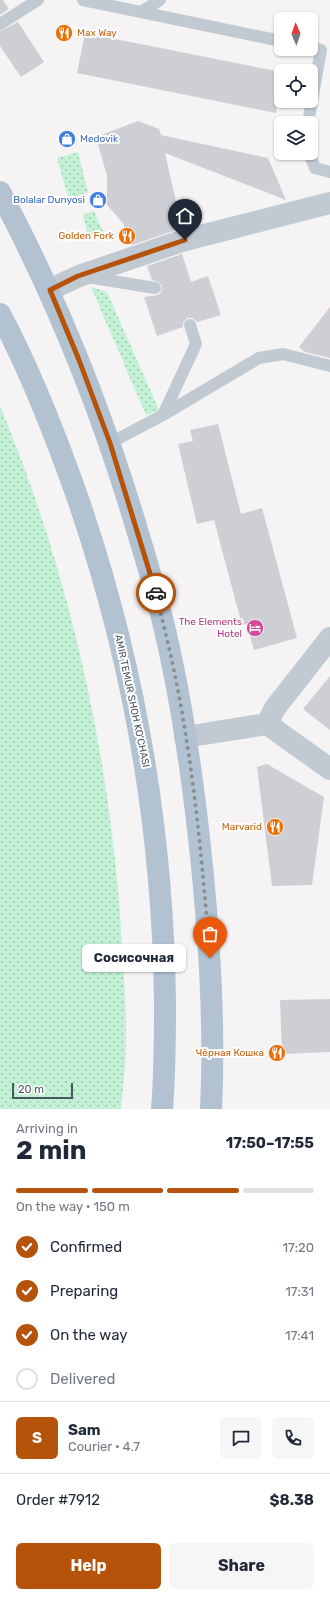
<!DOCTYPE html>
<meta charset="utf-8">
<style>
:root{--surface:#fff;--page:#f6f6f7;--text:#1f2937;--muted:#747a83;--line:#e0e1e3;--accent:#b45309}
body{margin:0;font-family:Rubik,sans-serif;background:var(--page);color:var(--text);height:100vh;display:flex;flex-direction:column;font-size:15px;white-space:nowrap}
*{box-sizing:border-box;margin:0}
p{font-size:13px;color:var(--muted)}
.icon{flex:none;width:22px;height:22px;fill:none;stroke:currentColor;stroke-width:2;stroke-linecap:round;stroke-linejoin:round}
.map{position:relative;height:1109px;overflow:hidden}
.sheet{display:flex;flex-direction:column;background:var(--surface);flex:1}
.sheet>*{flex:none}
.needle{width:26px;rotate:358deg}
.buttons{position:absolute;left:274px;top:12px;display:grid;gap:8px}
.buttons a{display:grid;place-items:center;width:44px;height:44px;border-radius:6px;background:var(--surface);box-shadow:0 1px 3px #0004;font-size:20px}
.scale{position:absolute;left:12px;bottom:10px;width:61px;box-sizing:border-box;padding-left:4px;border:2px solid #4a5661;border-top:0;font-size:11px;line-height:14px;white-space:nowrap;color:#4a5661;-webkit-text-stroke:3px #fff;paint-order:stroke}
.pin{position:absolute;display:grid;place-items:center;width:34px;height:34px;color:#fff;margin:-41px -17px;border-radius:50% 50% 50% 0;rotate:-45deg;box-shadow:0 0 4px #0007}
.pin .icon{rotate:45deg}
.courier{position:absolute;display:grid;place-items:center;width:40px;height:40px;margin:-20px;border:3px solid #b45309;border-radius:50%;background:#fff;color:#222;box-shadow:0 1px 5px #0007}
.bubble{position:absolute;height:28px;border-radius:6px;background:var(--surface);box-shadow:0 1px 3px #0004;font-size:13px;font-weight:700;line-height:28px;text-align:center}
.headline em{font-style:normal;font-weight:700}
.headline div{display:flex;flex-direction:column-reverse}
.headline{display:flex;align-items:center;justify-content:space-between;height:68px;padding:0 16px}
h1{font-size:26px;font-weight:700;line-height:30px}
.bar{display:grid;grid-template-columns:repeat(4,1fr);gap:6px 4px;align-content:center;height:48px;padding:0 16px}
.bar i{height:5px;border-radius:3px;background:var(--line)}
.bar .selected{background:var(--accent)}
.bar p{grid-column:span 4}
.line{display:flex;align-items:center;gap:10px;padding:0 16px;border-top:1px solid var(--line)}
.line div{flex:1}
.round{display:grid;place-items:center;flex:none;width:42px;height:42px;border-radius:6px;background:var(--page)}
ol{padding:0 16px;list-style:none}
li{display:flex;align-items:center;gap:12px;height:44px}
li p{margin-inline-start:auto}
li .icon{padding:4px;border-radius:50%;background:var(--accent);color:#fff;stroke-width:4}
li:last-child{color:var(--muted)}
li i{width:22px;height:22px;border:2px solid var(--line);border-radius:50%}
.action{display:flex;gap:8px;margin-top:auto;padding:8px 16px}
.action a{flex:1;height:46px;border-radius:6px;background:var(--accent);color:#fff;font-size:16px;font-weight:700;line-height:46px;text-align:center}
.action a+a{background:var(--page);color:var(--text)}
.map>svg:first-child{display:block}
.grass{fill:url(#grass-dots)}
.building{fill:#cdcfd5}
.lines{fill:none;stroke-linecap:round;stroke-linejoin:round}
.lane{stroke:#c1cad2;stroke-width:12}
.street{stroke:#c1cad2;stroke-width:22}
.primary{stroke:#b3c2d1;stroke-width:22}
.done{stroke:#868d94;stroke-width:4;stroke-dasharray:0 7.2}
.route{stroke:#b45309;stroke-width:5}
.labels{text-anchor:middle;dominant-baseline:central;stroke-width:4;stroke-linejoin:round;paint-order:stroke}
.food-label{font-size:10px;fill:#c56008;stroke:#fff;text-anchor:end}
.shop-label{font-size:10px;fill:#366cbe;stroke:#fff;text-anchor:start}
.hotel-label{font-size:10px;fill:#b23c85;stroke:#fff;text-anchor:end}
.street-label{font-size:10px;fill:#4a5661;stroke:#fff}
</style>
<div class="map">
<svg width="330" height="1109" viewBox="0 0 330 1109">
<defs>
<pattern id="grass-dots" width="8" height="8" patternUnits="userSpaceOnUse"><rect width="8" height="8" fill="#c3f1d5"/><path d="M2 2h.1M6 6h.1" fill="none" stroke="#a0c6b0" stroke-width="1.8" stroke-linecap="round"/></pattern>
</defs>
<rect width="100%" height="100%" fill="#f5f3f3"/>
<g class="grass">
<path d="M78,152l10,40 -19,8 -12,-42z"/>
<path d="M94,211l11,25 -16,4 -6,-25z"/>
<path d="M91,287l16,5 52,118 -13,5z"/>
<path d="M0,406c67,160 107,335 120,508 3,50 8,102 5,152 -1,14 -3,29 -4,43h-121z"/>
</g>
<g class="building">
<path d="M0,0h3l6,9 -9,6z"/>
<path d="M18,22l26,40 -23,15 -21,-31v-15z"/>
<path d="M85,33l196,39 -5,41 -199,-40z"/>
<path d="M138,121l21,8 2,6 107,23 18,42 -121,-47 17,75 -50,17 -9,-22 -16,-18v-29l-11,-39z"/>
<path d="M182,254l9,28 17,-6 13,39 -24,7 -5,-4h-5l-4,5v4l-26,9 -13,-39 14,-2 3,-3 1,-6 -3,-4 -7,-2 -5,-14z"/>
<path d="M330,307v51l-25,-6 -6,-5z"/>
<path d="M218,424l23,90 21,-6 35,130 -43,12 -7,-26 -5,1 -28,-105 -17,4 -19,-80 15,-3 -3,-11z"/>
<path d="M330,676v54l-27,-21z"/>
<path d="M267,764l57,33 -12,88 -40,1 -15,-119z"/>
<path d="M330,999v53l-48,2 -2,-54z"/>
</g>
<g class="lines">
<g class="lane">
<path d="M83,0l198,41"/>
<path d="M141,12l19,-12"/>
<path d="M0,24l38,-24"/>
<path d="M308,123l13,-73 -10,-3"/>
<path d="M309,153l6,15 15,4"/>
<path d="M87,277l68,11"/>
<path d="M163,415l33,-71 -6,-19"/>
<path d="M110,443l53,-28 96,-57 24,-4 47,12"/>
</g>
<g class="street">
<path d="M49,290l30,-14 106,-36 145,-37"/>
<path d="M330,638l-55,70 -8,16 63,45"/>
<path d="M185,737l82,-13"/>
</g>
<g class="primary">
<path d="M0,192c58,109 103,222 138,341 13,42 25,85 34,129 14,67 23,135 30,204 8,81 13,162 9,243"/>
<path d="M0,314c31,58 55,120 77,182 57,165 86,332 88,506 0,36 0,71 -3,107"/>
</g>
</g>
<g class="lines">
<path class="done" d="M156,593c5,23 11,45 16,68 21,97 30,198 38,297"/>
<path class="route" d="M156,593l-46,-150 -31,-83 -29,-70 28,-14 107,-36"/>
</g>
<defs>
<symbol id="restaurant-disc" viewBox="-11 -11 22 22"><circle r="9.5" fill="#e8710a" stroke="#fff"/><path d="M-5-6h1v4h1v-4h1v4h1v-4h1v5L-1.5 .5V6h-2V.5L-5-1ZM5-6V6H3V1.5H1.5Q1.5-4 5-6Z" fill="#fff"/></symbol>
<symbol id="shop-disc" viewBox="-11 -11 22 22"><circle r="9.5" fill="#3f7fe0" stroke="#fff"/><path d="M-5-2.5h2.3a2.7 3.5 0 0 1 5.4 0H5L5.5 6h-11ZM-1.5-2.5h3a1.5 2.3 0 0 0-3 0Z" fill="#fff"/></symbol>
<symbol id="hotel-disc" viewBox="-11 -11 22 22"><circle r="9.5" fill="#d1479c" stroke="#fff"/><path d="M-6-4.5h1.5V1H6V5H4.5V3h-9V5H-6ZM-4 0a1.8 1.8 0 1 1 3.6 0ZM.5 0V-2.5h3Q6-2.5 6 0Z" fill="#fff"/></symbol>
</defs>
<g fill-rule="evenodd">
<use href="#restaurant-disc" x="54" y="23" width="20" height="20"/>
<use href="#shop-disc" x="57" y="129" width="20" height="20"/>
<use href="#shop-disc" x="88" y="190" width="20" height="20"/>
<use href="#restaurant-disc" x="117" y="226" width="20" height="20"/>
<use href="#hotel-disc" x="245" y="618" width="20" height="20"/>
<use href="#restaurant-disc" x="265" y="817" width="20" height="20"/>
<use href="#restaurant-disc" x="267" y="1043" width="20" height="20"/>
</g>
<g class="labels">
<g class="food-label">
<text x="77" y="33" text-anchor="start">Max Way</text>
<text x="114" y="236">Golden Fork</text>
<text x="262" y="827">Marvarid</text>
<text x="264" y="1053">Чёрная Кошка</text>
</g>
<g class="shop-label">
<text x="80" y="139">Medovik</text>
<text x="85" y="200" text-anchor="end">Bolalar Dunyosi</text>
</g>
<g class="hotel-label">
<text x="242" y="622">The Elements<tspan x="242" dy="12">Hotel</tspan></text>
</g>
<g class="street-label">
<text transform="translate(132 701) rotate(78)">AMIR TEMUR SHOH KO'CHASI</text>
</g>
</g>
</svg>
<div class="buttons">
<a><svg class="needle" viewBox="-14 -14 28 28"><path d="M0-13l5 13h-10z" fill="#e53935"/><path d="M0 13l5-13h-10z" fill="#747a83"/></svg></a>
<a><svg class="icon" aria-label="locate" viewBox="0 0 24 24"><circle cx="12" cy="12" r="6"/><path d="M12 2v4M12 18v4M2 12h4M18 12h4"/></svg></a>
<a><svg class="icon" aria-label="layers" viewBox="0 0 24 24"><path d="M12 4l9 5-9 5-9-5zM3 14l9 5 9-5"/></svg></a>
</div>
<div class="scale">20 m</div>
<div class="pin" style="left:210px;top:958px;background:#ea580c"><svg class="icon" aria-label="bag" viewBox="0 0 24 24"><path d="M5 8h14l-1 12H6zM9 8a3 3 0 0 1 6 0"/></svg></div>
<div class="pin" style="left:185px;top:240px;background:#1f2937"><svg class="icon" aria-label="home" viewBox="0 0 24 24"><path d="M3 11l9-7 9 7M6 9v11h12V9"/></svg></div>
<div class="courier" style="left:156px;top:593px"><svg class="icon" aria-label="car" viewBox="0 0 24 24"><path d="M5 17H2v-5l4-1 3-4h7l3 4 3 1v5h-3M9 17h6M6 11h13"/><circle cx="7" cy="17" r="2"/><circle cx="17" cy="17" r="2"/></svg></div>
<div class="bubble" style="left:82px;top:944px;width:104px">Сосисочная</div>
</div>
<section class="sheet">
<div class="headline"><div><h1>2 min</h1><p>Arriving in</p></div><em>17:50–17:55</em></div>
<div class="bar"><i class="selected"></i><i class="selected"></i><i class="selected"></i><i></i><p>On the way · 150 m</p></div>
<ol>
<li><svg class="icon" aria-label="check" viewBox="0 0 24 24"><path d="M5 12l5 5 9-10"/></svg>Confirmed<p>17:20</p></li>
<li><svg class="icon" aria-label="check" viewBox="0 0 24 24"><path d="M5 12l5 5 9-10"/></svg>Preparing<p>17:31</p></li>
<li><svg class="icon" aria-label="check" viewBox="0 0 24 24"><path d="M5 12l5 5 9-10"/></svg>On the way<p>17:41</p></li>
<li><i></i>Delivered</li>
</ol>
<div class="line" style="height:72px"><b class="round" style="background:var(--accent);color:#fff">S</b><div><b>Sam</b><p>Courier · 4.7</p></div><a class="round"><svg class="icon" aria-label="chat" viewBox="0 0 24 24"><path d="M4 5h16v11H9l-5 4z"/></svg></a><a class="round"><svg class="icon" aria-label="phone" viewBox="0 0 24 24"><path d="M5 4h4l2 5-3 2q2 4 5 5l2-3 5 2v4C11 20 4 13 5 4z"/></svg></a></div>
<div class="line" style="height:52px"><div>Order #7912</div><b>$8.38</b></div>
<div class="action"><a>Help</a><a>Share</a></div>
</section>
